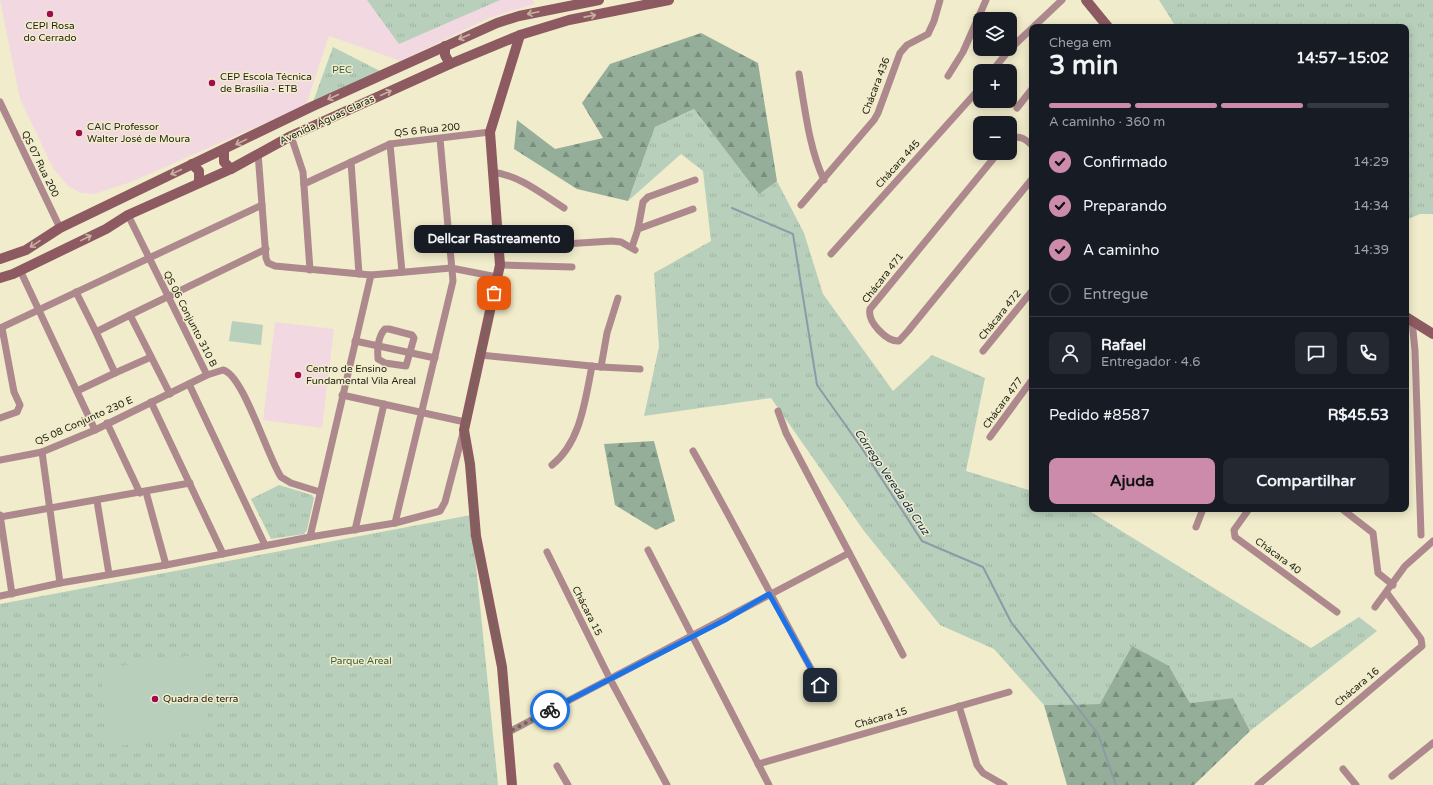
<!DOCTYPE html>
<html lang="pt">
<meta charset="utf-8">
<style>
:root{--surface:#171b24;--page:#242831;--text:#f1f3f6;--muted:#9ea1a6;--line:#363941;--accent:#cd8bab}
body{margin:0;font-family:"Varela Round",sans-serif;background:var(--page);color:var(--text);height:100vh;display:flex;flex-direction:column;font-size:15px;white-space:nowrap}
*{box-sizing:border-box;margin:0}
p{font-size:13px;color:var(--muted)}
.icon{flex:none;width:22px;height:22px;fill:none;stroke:currentColor;stroke-width:2;stroke-linecap:round;stroke-linejoin:round}
.map{position:relative;flex:1;overflow:hidden}
.side{position:absolute;left:1029px;top:24px;width:380px;height:488px;display:flex;flex-direction:column;background:var(--surface);border-radius:8px;box-shadow:0 2px 10px #0003}
.side>*{flex:none}
.buttons{position:absolute;left:973px;top:12px;display:grid;gap:8px}
.buttons a{display:grid;place-items:center;width:44px;height:44px;border-radius:8px;background:var(--surface);box-shadow:0 2px 10px #0003;font-size:20px}
.pin{position:absolute;display:grid;place-items:center;width:34px;height:34px;color:#fff;margin:-17px;border-radius:8px;box-shadow:0 2px 6px #0006}
.courier{position:absolute;display:grid;place-items:center;width:40px;height:40px;margin:-20px;border:3px solid #1a73e8;border-radius:50%;background:#fff;color:#222;box-shadow:0 1px 5px #0007}
.bubble{position:absolute;height:28px;border-radius:8px;background:var(--surface);box-shadow:0 2px 10px #0003;font-size:13px;font-weight:700;line-height:28px;text-align:center}
.headline em{font-style:normal;font-weight:700}
.headline div{display:flex;flex-direction:column-reverse}
.headline{display:flex;align-items:center;justify-content:space-between;height:68px;padding:0 20px}
h1{font-size:26px;font-weight:700;line-height:30px}
.bar{display:grid;grid-template-columns:repeat(4,1fr);gap:6px 4px;align-content:center;height:48px;padding:0 20px}
.bar i{height:5px;border-radius:3px;background:var(--line)}
.bar .active{background:var(--accent)}
.bar p{grid-column:span 4}
.line{display:flex;align-items:center;gap:10px;padding:0 20px;border-top:1px solid var(--line)}
.line div{flex:1}
.round{display:grid;place-items:center;flex:none;width:42px;height:42px;border-radius:8px;background:var(--page)}
ol{padding:0 20px;list-style:none}
li{display:flex;align-items:center;gap:12px;height:44px}
li p{margin-inline-start:auto}
li .icon{padding:4px;border-radius:50%;background:var(--accent);color:#111;stroke-width:4}
li:last-child{color:var(--muted)}
li i{width:22px;height:22px;border:2px solid var(--line);border-radius:50%}
.action{display:flex;gap:8px;margin-top:auto;padding:8px 20px}
.action a{flex:1;height:46px;border-radius:8px;background:var(--accent);color:#111;font-size:16px;font-weight:700;line-height:46px;text-align:center}
.action a+a{background:var(--page);color:var(--text)}
.map>svg:first-child{display:block}
.education{fill:#f2d9e1}
.grass{fill:url(#grass-tufts)}
.forest{fill:url(#forest-firs)}
.pitch{fill:#b8d0bb}
.lines{fill:none;stroke-linecap:round;stroke-linejoin:round}
.stream{stroke:#8d9aa8;stroke-width:2}
.street{stroke:#ad898d;stroke-width:7}
.secondary{stroke:#8d5a61;stroke-width:10}
.oneway{stroke:#c9b2a1}
.done{stroke:#6d6a56;stroke-width:4;stroke-dasharray:0 7.2}
.route{stroke:#1a73e8;stroke-width:5}
.poi-dot{fill:#a10c50;stroke:#f1eccb;stroke-width:1.5}
.labels{text-anchor:middle;dominant-baseline:central;stroke-width:3;stroke-linejoin:round;paint-order:stroke}
.poi-label{font-size:10px;fill:#262417;stroke:#f1eccb;text-anchor:start}
.park-label{font-size:10px;fill:#355e3d;stroke:#f1eccb}
.street-label{font-size:10px;fill:#262417;stroke:#f1eccb}
.water-label{font-size:11px;font-style:italic;fill:#0c2a4c;stroke:#f1eccb}
</style>
<div class="map">
<svg width="1433" height="785" viewBox="0 0 1433 785">
<defs>
<pattern id="grass-tufts" width="24" height="20" patternUnits="userSpaceOnUse"><rect width="24" height="20" fill="#b8d0bb"/><path d="M3 7l-1-3M5 7V3M7 7l1-3M15 17l-1-3M17 17v-4M19 17l1-3" fill="none" stroke="#9eb2a0"/></pattern>
<pattern id="forest-firs" width="22" height="20" patternUnits="userSpaceOnUse"><rect width="22" height="20" fill="#95ae99"/><path d="M5 1l3.5 6h-7zM16 11l3.5 6h-7z" fill="#798d7c"/></pattern>
</defs>
<rect width="100%" height="100%" fill="#f1eccb"/>
<g class="education">
<path d="M0,0h533l1,4 -45,14 -88,43 -72,-25 -23,69 -175,77 -37,12 -13,-1 -13,-7 -15,-18 -33,-69z"/>
<path d="M275,322l59,7 -12,99 -59,-8z"/>
</g>
<g class="grass">
<path d="M367,0h133l-101,44z"/>
<path d="M1159,0h274v214h-13l-14,6v-193h-230z"/>
<path d="M333,47l47,24 -67,31z"/>
<path d="M694,109l65,84 18,-12 27,52 19,61 70,97 39,-36 53,23 -19,93 66,20v18h54l225,139 48,-31 18,14 -127,100 -17,-33 -43,5 -21,-37 -69,38 -56,1 -50,-56 -54,-24 -76,-94 -93,-133 -127,18 15,-69 -5,-74 57,-32 -8,-70 -22,-17 -53,47 27,-74z"/>
<path d="M279,485l33,10 2,3 -7,32 -3,4 -33,5 -20,-40z"/>
<path d="M471,515l27,270h-498v-181z"/>
</g>
<g class="forest">
<path d="M701,33l57,30 19,118 -18,13 -65,-85 -39,18 -27,74 -51,-12 -63,-40 3,-29 38,29 48,-11 -21,-35 28,-39z"/>
<path d="M654,441l21,80 -19,9 -41,-25 -11,-61z"/>
<path d="M1132,646l37,20 21,37 43,-5 17,33 -56,54h-127l-23,-80 56,-1z"/>
</g>
<g class="pitch">
<path d="M232,321l31,4 -2,20 -32,-4z"/>
<path d="M201,654l8,75 -100,19 -9,-79z"/>
</g>
<g class="lines">
<path class="stream" d="M732,208l61,26 24,151 44,62 61,94 61,26 28,55 87,112 18,51"/>
<g class="street">
<path d="M1010,49l52,-49"/>
<path d="M992,71l18,-22"/>
<path d="M799,74c6,35 10,74 25,106"/>
<path d="M948,76l15,-24 23,-52"/>
<path d="M0,102l60,126"/>
<path d="M1017,108l15,-19"/>
<path d="M291,136l12,36 7,98"/>
<path d="M1010,140c9,-6 15,-1 22,5"/>
<path d="M390,144l12,128"/>
<path d="M258,153l4,52"/>
<path d="M998,153l-128,156c-3,13 17,33 29,32l9,-10 124,-152"/>
<path d="M351,162l8,112"/>
<path d="M492,172c27,3 50,22 72,36"/>
<path d="M304,184l86,-40 100,-12"/>
<path d="M801,205l73,-85 4,-7 22,-60 7,-8 21,-11 6,-13 6,-21"/>
<path d="M128,215l79,160 16,-5c20,4 45,88 58,107l10,6 29,9"/>
<path d="M638,229l55,-20"/>
<path d="M632,247l6,-18 5,-27 5,-5 47,-17"/>
<path d="M499,248l113,-7 9,1 14,8"/>
<path d="M831,254l149,-166"/>
<path d="M500,265l72,2"/>
<path d="M20,270l75,160"/>
<path d="M371,275l80,-7 46,9"/>
<path d="M76,292l20,40"/>
<path d="M130,315l136,-66"/>
<path d="M1412,321l3,29 6,185"/>
<path d="M0,328l262,-123 4,53 2,5 7,3 96,9 -61,262"/>
<path d="M389,329l23,6 2,3 -8,28 -21,-3 -7,-4c-1,-9 0,-23 7,-30z"/>
<path d="M355,341l80,17"/>
<path d="M983,351l49,-60"/>
<path d="M480,355l121,12 39,2"/>
<path d="M601,367l6,-34 11,-35"/>
<path d="M115,373l36,-16"/>
<path d="M189,384l76,161"/>
<path d="M77,391l38,-18 -19,-41 34,-17 40,79"/>
<path d="M342,395l123,27"/>
<path d="M151,402l72,152"/>
<path d="M778,411l8,22 117,222"/>
<path d="M0,418l17,-6 3,-7 -6,-13 -12,-64"/>
<path d="M107,423l33,70"/>
<path d="M990,437l42,-57"/>
<path d="M693,451c44,77 84,157 127,234"/>
<path d="M42,452l18,131"/>
<path d="M0,460l42,-8 53,-22 112,-55"/>
<path d="M552,465c29,-23 33,-65 40,-99"/>
<path d="M146,492l20,73"/>
<path d="M97,501l12,73"/>
<path d="M1249,509l-15,21 1,7 102,75"/>
<path d="M1342,509l31,24 5,40 15,12"/>
<path d="M0,515l12,79"/>
<path d="M0,517l190,-34"/>
<path d="M395,523l58,-242 -13,-142"/>
<path d="M1196,527l7,-18"/>
<path d="M355,530l29,-126"/>
<path d="M648,550l121,235"/>
<path d="M547,552l63,127 57,106"/>
<path d="M0,596l60,-13 106,-18 144,-28 85,-14 45,-12 5,-9 18,-69"/>
<path d="M1375,607l30,-41 28,-25"/>
<path d="M959,706l18,59 6,8 21,12"/>
<path d="M507,733l342,-180"/>
<path d="M758,764l251,-72"/>
<path d="M557,766l11,19"/>
<path d="M1343,769l13,16"/>
<path d="M1392,776l41,-33"/>
<path d="M1258,785l164,-139 -1,-7 -34,-46"/>
</g>
<g class="secondary">
<path d="M1086,0l22,27"/>
<path d="M445,46v9l5,9"/>
<path d="M224,150v12l7,7"/>
<path d="M192,164l7,7v12"/>
<path d="M0,259l26,-9 34,-22 251,-121 186,-84 22,-7 80,-16"/>
<path d="M0,278l13,-4 93,-45 22,-14 103,-46 60,-33 159,-72 70,-29 49,-15 100,-20"/>
<path d="M1406,317l27,17"/>
<path d="M512,785l-10,-118 -26,-131 -6,-72 -6,-34 36,-165 -10,-133 30,-97"/>
</g>
</g>
<defs><path id="oneway-shaft" d="M-6 0H5M1.5-3L5.5 0L1.5 3" fill="none" stroke-width="1.6" stroke-linecap="round" stroke-linejoin="round"/></defs>
<g class="oneway">
<use href="#oneway-shaft" transform="translate(533 13) rotate(168)"/>
<use href="#oneway-shaft" transform="translate(590 16) rotate(-11)"/>
<use href="#oneway-shaft" transform="translate(464 37) rotate(156)"/>
<use href="#oneway-shaft" transform="translate(386 93) rotate(-25)"/>
<use href="#oneway-shaft" transform="translate(333 97) rotate(155)"/>
<use href="#oneway-shaft" transform="translate(241 142) rotate(154)"/>
<use href="#oneway-shaft" transform="translate(176 172) rotate(155)"/>
<use href="#oneway-shaft" transform="translate(86 238) rotate(-26)"/>
<use href="#oneway-shaft" transform="translate(35 244) rotate(146)"/>
</g>
<g class="lines">
<path class="done" d="M494,293l-30,137 7,46 5,60 26,131 5,66 43,-23"/>
<path class="route" d="M550,710l175,-90 44,-26 51,91"/>
</g>
<g class="poi-dot">
<circle cx="50" cy="14" r="4"/>
<circle cx="212" cy="83" r="4"/>
<circle cx="79" cy="133" r="4"/>
<circle cx="298" cy="375" r="4"/>
<circle cx="155" cy="699" r="4"/>
</g>
<g class="labels">
<g class="poi-label">
<text x="50" y="26" text-anchor="middle">CEPI Rosa<tspan x="50" dy="12">do Cerrado</tspan></text>
<text x="220" y="77">CEP Escola Técnica<tspan x="220" dy="12">de Brasília - ETB</tspan></text>
<text x="87" y="127">CAIC Professor<tspan x="87" dy="12">Walter José de Moura</tspan></text>
<text x="306" y="369">Centro de Ensino<tspan x="306" dy="12">Fundamental Vila Areal</tspan></text>
<text x="163" y="699">Quadra de terra</text>
</g>
<g class="park-label">
<text x="342" y="70">PEC</text>
<text x="361" y="661">Parque Areal</text>
</g>
<g class="street-label">
<text transform="translate(876 86) rotate(-69)">Chácara 436</text>
<text transform="translate(327 120) rotate(-25)">Avenida Águas Claras</text>
<text transform="translate(427 130) rotate(-6)">QS 6 Rua 200</text>
<text transform="translate(40 164) rotate(64)">QS 07 Rua 200</text>
<text transform="translate(898 164) rotate(-48)">Chácara 445</text>
<text transform="translate(883 278) rotate(-52)">Chácara 471</text>
<text transform="translate(1000 315) rotate(-51)">Chácara 472</text>
<text transform="translate(190 319) rotate(63)">QS 06 Conjunto 310 B</text>
<text transform="translate(1003 403) rotate(-54)">Chácara 477</text>
<text transform="translate(84 421) rotate(-24)">QS 08 Conjunto 230 E</text>
<text transform="translate(1278 556) rotate(36)">Chácara 40</text>
<text transform="translate(587 611) rotate(63)">Chácara 15</text>
<text transform="translate(1357 687) rotate(-40)">Chácara 16</text>
<text transform="translate(881 718) rotate(-16)">Chácara 15</text>
</g>
<g class="water-label">
<text transform="translate(892 482) rotate(56)">Córrego Vereda da Cruz</text>
</g>
</g>
</svg>
<div class="buttons">
<a><svg class="icon" aria-label="layers" viewBox="0 0 24 24"><path d="M12 4l9 5-9 5-9-5zM3 14l9 5 9-5"/></svg></a>
<a>+</a>
<a>−</a>
</div>
<div class="pin" style="left:494px;top:293px;background:#ea580c"><svg class="icon" aria-label="bag" viewBox="0 0 24 24"><path d="M5 8h14l-1 12H6zM9 8a3 3 0 0 1 6 0"/></svg></div>
<div class="pin" style="left:820px;top:685px;background:#1f2937"><svg class="icon" aria-label="home" viewBox="0 0 24 24"><path d="M3 11l9-7 9 7M6 9v11h12V9"/></svg></div>
<div class="courier" style="left:550px;top:710px"><svg class="icon" aria-label="bike" viewBox="0 0 24 24"><circle cx="6" cy="16" r="4"/><circle cx="18" cy="16" r="4"/><path d="M6 16l4-8h5l3 8M10 8l3 8H6M13 5h3"/></svg></div>
<div class="bubble" style="left:414px;top:225px;width:160px">Dellcar Rastreamento</div>
<section class="side">
<div class="headline"><div><h1>3 min</h1><p>Chega em</p></div><em>14:57–15:02</em></div>
<div class="bar"><i class="active"></i><i class="active"></i><i class="active"></i><i></i><p>A caminho · 360 m</p></div>
<ol>
<li><svg class="icon" aria-label="check" viewBox="0 0 24 24"><path d="M5 12l5 5 9-10"/></svg>Confirmado<p>14:29</p></li>
<li><svg class="icon" aria-label="check" viewBox="0 0 24 24"><path d="M5 12l5 5 9-10"/></svg>Preparando<p>14:34</p></li>
<li><svg class="icon" aria-label="check" viewBox="0 0 24 24"><path d="M5 12l5 5 9-10"/></svg>A caminho<p>14:39</p></li>
<li><i></i>Entregue</li>
</ol>
<div class="line" style="height:72px"><a class="round"><svg class="icon" aria-label="person" viewBox="0 0 24 24"><circle cx="12" cy="8" r="4"/><path d="M4 21q1-7 8-7t8 7"/></svg></a><div><b>Rafael</b><p>Entregador · 4.6</p></div><a class="round"><svg class="icon" aria-label="chat" viewBox="0 0 24 24"><path d="M4 5h16v11H9l-5 4z"/></svg></a><a class="round"><svg class="icon" aria-label="phone" viewBox="0 0 24 24"><path d="M5 4h4l2 5-3 2q2 4 5 5l2-3 5 2v4C11 20 4 13 5 4z"/></svg></a></div>
<div class="line" style="height:52px"><div>Pedido #8587</div><b>R$45.53</b></div>
<div class="action"><a>Ajuda</a><a>Compartilhar</a></div>
</section>
</div>
